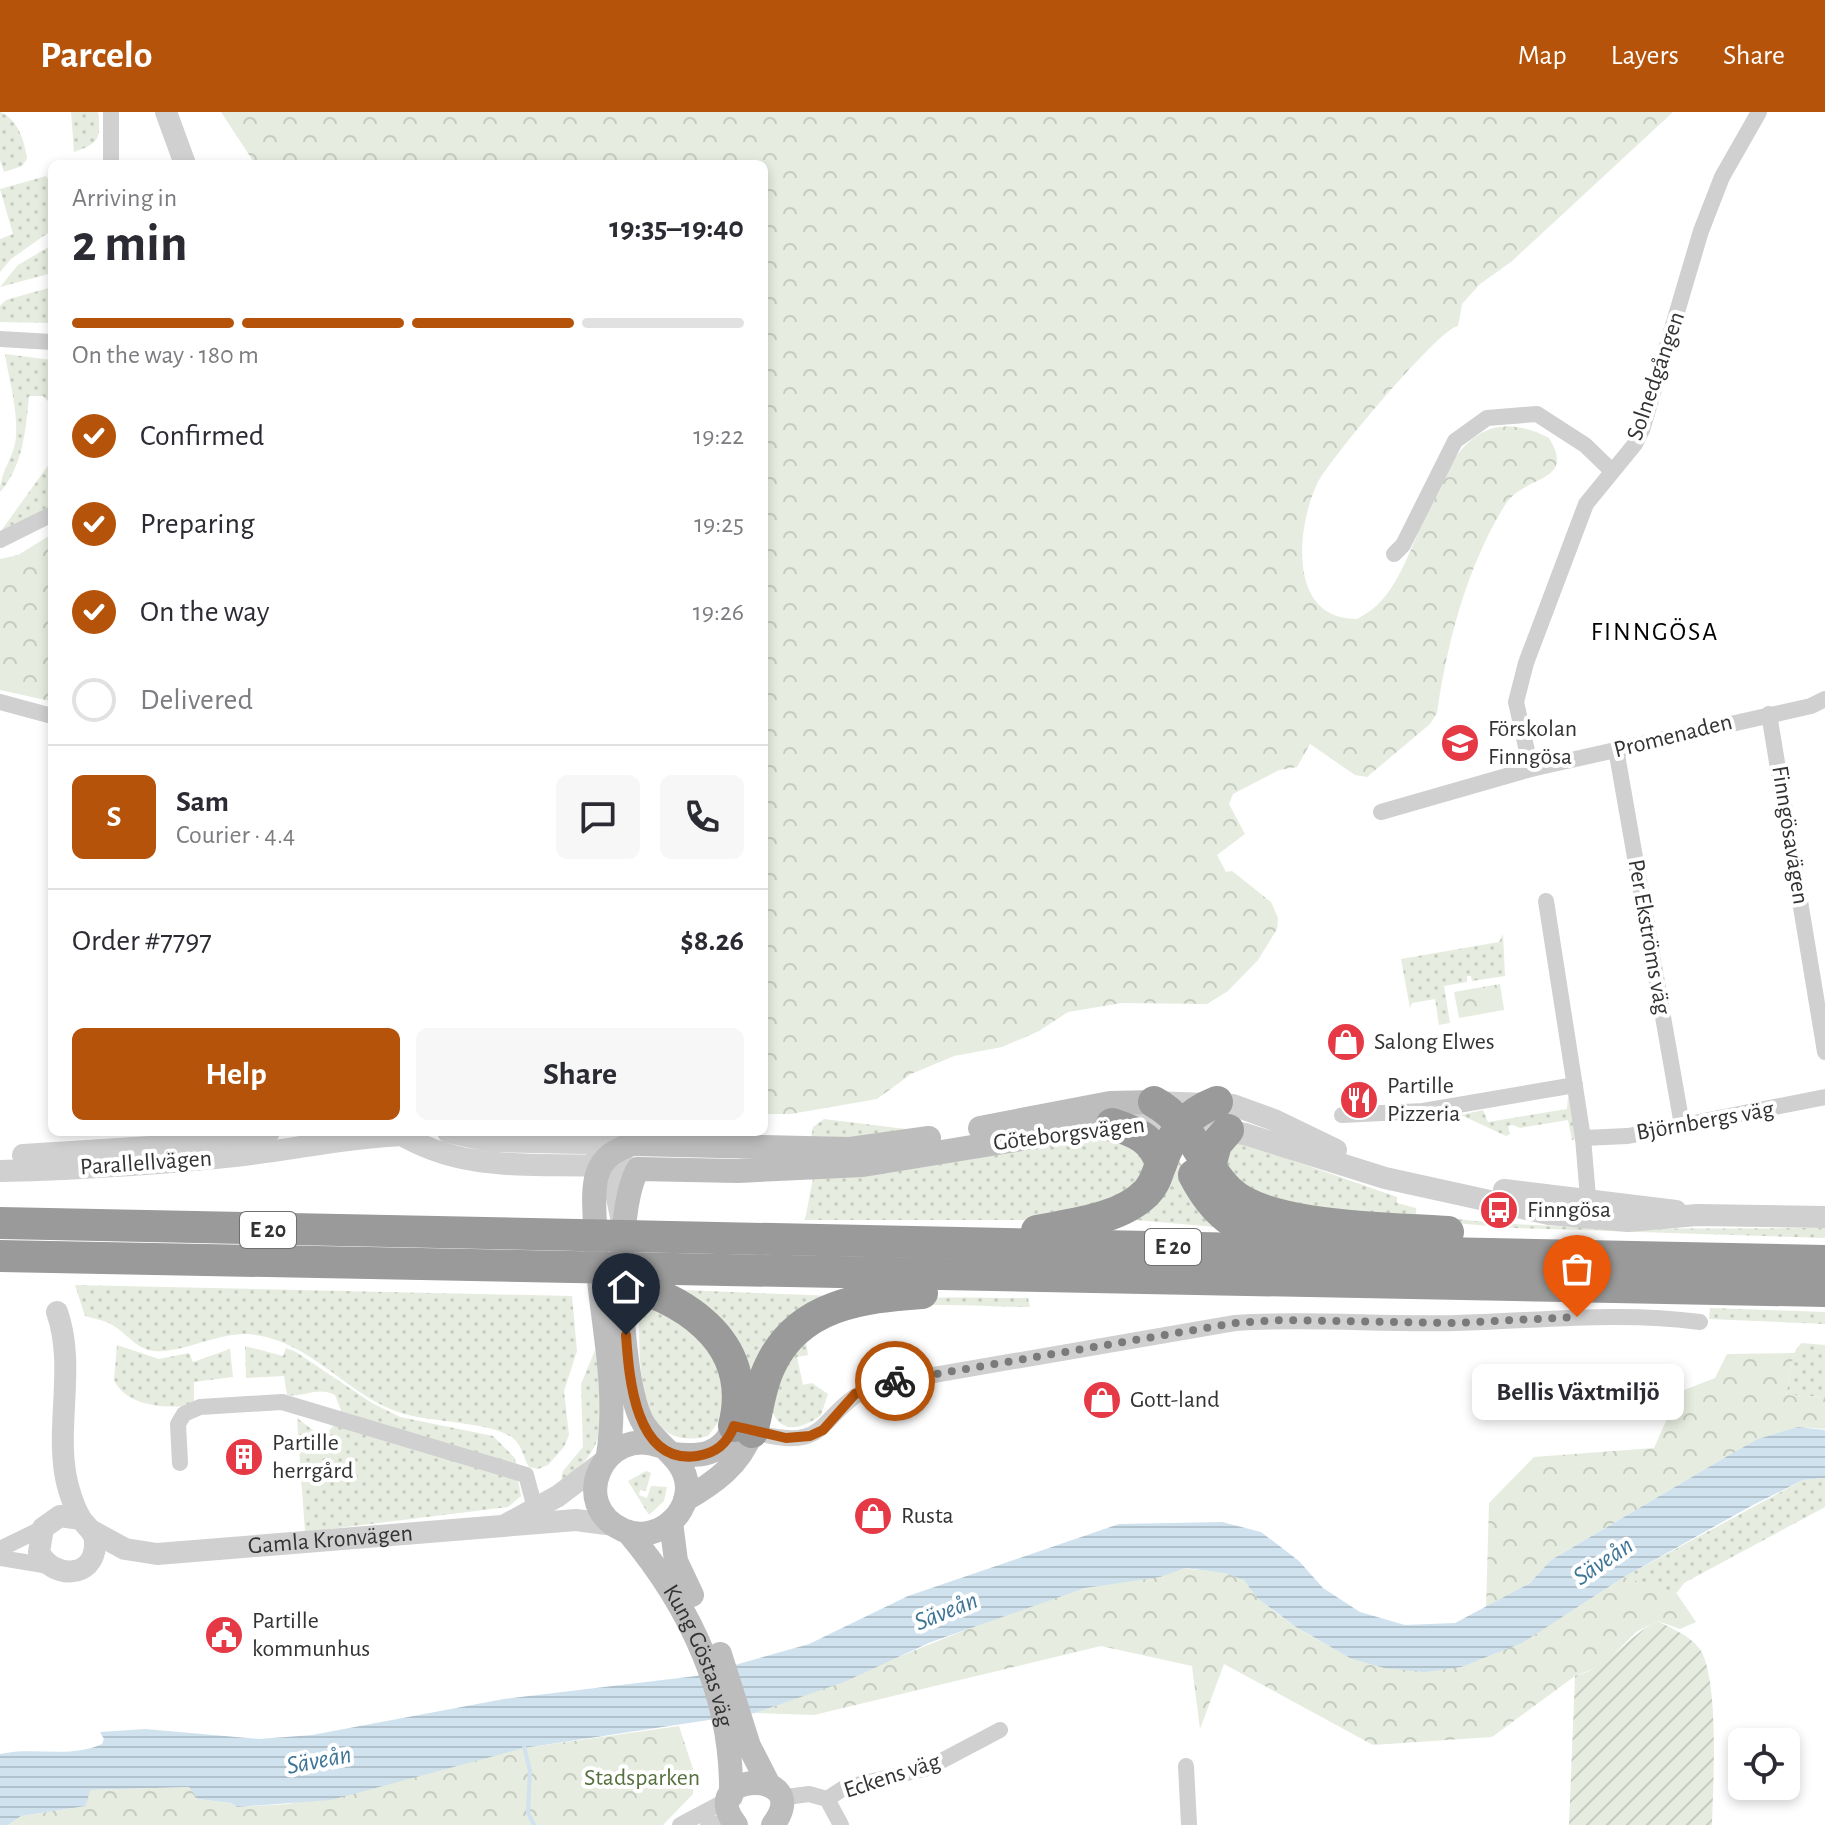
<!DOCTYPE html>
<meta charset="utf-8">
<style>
:root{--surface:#fff;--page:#f7f7f7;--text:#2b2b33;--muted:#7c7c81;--line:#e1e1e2;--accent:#b45309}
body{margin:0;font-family:"Alegreya Sans",sans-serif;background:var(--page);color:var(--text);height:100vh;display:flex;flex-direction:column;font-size:30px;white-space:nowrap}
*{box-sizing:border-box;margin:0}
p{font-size:26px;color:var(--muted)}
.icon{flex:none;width:44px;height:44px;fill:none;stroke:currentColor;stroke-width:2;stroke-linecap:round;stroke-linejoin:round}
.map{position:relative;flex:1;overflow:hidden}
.panel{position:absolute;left:48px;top:48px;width:720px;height:976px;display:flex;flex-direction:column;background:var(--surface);border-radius:12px;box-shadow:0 4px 12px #0003}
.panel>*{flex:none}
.controls{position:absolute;left:1728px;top:1616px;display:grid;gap:16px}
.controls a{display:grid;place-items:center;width:72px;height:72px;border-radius:12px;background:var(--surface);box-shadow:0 4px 12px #0003;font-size:40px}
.pin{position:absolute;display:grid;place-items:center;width:68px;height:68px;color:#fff;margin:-82px -34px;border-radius:50% 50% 50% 0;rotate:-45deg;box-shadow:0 0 8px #0007}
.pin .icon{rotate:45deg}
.courier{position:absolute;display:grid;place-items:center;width:80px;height:80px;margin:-40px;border:6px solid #b45309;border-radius:50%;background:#fff;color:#222;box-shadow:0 2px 10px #0007}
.bubble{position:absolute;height:56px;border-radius:12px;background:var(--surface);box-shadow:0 4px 12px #0003;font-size:26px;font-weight:700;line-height:56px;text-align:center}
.summary em{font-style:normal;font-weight:700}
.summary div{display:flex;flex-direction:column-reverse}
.summary{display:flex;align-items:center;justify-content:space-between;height:136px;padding:0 24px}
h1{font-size:52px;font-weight:700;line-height:60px}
.bar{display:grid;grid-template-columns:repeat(4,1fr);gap:12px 8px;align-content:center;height:96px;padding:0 24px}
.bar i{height:10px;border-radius:6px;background:var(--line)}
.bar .active{background:var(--accent)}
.bar p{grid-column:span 4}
.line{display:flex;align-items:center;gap:20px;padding:0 24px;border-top:2px solid var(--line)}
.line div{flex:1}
.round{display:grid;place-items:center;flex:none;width:84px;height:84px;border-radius:12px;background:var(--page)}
ol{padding:0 24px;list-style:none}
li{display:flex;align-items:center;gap:24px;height:88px}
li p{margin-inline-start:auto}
li .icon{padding:8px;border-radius:50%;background:var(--accent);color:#fff;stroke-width:4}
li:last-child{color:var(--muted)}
li i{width:44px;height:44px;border:4px solid var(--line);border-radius:50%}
.action{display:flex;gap:16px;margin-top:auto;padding:16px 24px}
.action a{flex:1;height:92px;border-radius:12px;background:var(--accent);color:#fff;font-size:32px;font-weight:700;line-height:92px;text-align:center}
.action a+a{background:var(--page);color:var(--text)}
header{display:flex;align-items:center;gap:48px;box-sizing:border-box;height:112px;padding:0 40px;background:var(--accent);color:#fff}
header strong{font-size:38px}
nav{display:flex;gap:44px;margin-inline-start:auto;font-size:28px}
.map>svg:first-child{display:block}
.grass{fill:url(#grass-dots)}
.forest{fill:url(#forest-crowns)}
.garden{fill:url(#garden-furrows)}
.water{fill:url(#water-rules)}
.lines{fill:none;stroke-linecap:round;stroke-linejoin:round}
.stream{stroke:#cfe2ee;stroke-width:4}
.minor{stroke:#d0d0d0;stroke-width:16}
.tertiary{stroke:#d0d0d0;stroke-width:22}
.secondary{stroke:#bdbdbd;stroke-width:24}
.motorway{stroke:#9a9a9a;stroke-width:32}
.done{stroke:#7a7a7a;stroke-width:8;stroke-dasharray:0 14.4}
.route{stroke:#b45309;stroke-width:10}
.labels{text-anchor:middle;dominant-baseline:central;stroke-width:8;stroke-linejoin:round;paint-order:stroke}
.shield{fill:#fff;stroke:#707070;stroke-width:2}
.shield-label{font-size:22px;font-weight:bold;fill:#333}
.street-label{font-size:24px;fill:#333;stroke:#fff}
.poi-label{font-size:24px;fill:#333;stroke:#fff;text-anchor:start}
.park-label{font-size:24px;fill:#56703f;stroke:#fff}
.neighbourhood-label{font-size:26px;letter-spacing:2px;fill:#000;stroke:#fff}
.water-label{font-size:26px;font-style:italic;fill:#3f7597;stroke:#fff}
</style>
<header>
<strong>Parcelo</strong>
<nav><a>Map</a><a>Layers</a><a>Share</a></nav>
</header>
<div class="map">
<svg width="1825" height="1713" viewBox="0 0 1825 1713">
<defs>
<pattern id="grass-dots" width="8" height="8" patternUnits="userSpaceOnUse" patternTransform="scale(2)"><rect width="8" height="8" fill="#e6ecdf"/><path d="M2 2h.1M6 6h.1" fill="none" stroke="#c6cbc0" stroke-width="1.8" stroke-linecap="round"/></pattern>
<pattern id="forest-crowns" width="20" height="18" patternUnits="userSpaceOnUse" patternTransform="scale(2)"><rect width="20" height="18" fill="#e6ecdf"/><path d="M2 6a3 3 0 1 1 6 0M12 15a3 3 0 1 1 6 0" fill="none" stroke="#c6cbc0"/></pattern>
<pattern id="garden-furrows" width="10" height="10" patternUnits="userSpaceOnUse" patternTransform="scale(2)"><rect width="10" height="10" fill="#e6ecdf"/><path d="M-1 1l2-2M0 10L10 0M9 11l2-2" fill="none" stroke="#c6cbc0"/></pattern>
<pattern id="water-rules" width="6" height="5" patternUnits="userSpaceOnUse" patternTransform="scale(2)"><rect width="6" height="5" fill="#cfe2ee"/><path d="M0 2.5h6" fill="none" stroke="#b2c2cd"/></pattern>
</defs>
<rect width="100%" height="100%" fill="#fff"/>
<g class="grass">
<path d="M0,0c18,7 24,28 27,47l-5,7 -18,6 -4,-12z"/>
<path d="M71,0h27c3,26 2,31 -24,40z"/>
<path d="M46,64l6,10v44l-41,29 -11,13v-33l13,-5 -13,-45z"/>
<path d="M52,133v28l-52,14 18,-22z"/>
<path d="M52,175v36l-52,-1v-16l6,-6z"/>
<path d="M5,242l47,6v45l-9,-9h-14c-3,32 -6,71 -29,96 0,-20 14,-34 16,-55 2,-27 -7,-57 -11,-83z"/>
<path d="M52,348v45l-51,26z"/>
<path d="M1503,822l2,42 -33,5 -1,-5h-4v6l-23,4 6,37 -11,2 -4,-26 -23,4 -2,5 -9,-49 98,-17z"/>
<path d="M1568,984l8,43 -4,1 -4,-20 -48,8 -7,-3 -5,1 2,8 -4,2 -45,-21 22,-5 5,12 79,-13z"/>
<path d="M824,1007l82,10 -7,6 -88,4 2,-12z"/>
<path d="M1120,1026l27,14 -3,31 -73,31 -47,6h-219l9,-47 234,-30z"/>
<path d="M1237,1029l160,56v6l19,5v6c134,19 273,14 409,14v10l-311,-10 -179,-15 -79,-16 -34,-36z"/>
<path d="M1176,1042l23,47 27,27 -101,-9z"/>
<path d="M75,1173l497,11 5,55 -13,40 5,44 -5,12 -16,18 -10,4 -9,-2c-5,-8 -7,-20 -14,-27 -21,-20 -90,-16 -122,-30 -50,-20 -81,-66 -137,-75 -33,-6 -73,19 -102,16 -17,-2 -26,-16 -40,-25 -9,-6 -19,-7 -29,-10z"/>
<path d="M683,1178l151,6 -84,95 -50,-89z"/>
<path d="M1028,1186l2,9c-64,0 -178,-15 -224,35l2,13 -11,2 6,28 9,-2 16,11 -7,21c-66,50 -73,-68 12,-102 55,-22 136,-14 195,-15z"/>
<path d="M645,1189l34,14 38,38 8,60 -17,23c-75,20 -68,-82 -69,-127z"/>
<path d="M1710,1196l115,4v12l-116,-5z"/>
<path d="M1801,1231l24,2v52l-39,-2 8,-42z"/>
<path d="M117,1233l42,14 30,-6 4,9 37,-13 3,28 -39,5v23c-26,4 -68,2 -80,-25z"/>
<path d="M245,1234l38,10 3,-8 10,4 76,51 28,14 93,19 21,21 4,11 -176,-55 -7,-18c-19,-9 -30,3 -48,0l-3,-19 -38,2z"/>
<path d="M595,1238c8,56 20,97 -34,131l2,-10 20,-24 -2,-63z"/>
<path d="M297,1306l21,16 9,-1 9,-10 182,57 3,16 -13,11 -203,25z"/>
<path d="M646,1359l5,2 -5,18 -6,-1 -1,5 8,3 4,-12 16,1 -3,14 -15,14 -21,-34z"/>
<path d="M1825,1366v29l-141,76 -8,11 -52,-17 179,-97z"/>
</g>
<g class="forest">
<path d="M221,0h1452l-162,150 -31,22 -18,20 -4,22c-19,2 -130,135 -141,158 -21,45 -29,136 40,135 9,-5 18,-11 25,-19 49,-54 58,-219 167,-162 28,46 -25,36 -44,67 -38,61 -58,138 -68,208l-7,11 -63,53 -12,-2 -45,-31 -13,23 -18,3 -46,24 -4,10 16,30 -28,21 9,17 6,-1 39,31 7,16 -1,11 -19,31 -30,31 -21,13 -85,-1 -54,9 -29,19 -37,16 -48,9 -43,18 -34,25 -86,15h-27v-950h-509z"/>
<path d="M52,422v166l-2,1 -50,-11v-131l18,-4z"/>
<path d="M1500,872l4,26 -45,8 -5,-26z"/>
<path d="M1794,1241l-8,42 39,2v32l-27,-2 -74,31 -173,102 -20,22 -45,27 3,-106 45,-46 120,-9 25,-56 36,-14 12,-24z"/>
<path d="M1185,1456c17,4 44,1 59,12 6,5 9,14 15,19 12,10 26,21 39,29 137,87 208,24 326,-51l53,17 19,28 -16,7 -22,-8 -22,11 -33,33 -28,11 -83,61 -119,8 -149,-81 -24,65 -8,-63 -91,-20 -287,69 -59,-2c110,-38 215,-91 328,-124 33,-10 68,-10 102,-21z"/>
<path d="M679,1614l14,43v25l-30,31h-655l13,-9 65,-10 3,-16 101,-3 8,12 33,4 6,4 52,-3 235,-56z"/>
</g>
<path class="garden" d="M1658,1509c14,8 31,14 41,27 21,28 14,139 13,177h-143l6,-149c36,-9 51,-40 83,-55z"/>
<path class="water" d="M1798,1315l27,3v48l-22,2 -52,26 -127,71 -102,66 -61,24 -36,5 -41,-4 -34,-10 -54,-31 -39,-29 -13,-18 -19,-7 -40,-5 -25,9 -75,11 -154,54 -87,40 -89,31 -231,35 -193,52 -94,7 -6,-4 -33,-4 -9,-12 -99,3 -4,16 -65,10 -13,9h-8v-71c35,-8 68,5 102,-10l2,-5 -4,-7 45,-3 114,10 53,-4 192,-36 192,-23 113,-32 99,-48 211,-72 103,-2 39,10 38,29 24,27 37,24 45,13 50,-2 75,-40 21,-23 173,-102 34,-19z"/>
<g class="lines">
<path class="stream" d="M524,1634l6,25 -2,42 6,12"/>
<g class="minor">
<path d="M111,0v52"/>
<path d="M0,227l52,3"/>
<path d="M0,428l52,-26"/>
<path d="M1394,442l9,-9 52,-104 32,-23 50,-4 48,31 26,25"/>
<path d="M0,590l52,14"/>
<path d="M1769,602l56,338"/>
<path d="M1616,637l66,376"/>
<path d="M1531,657l-15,-67 10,-39 60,-159 49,-60 7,-14 59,-199 21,-54 37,-65"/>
<path d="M1381,700l150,-43 280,-63 14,-7"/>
<path d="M1546,789l37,237 6,71"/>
<path d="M1342,1003l81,-4 152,-26"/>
<path d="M1583,1026l45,-2 197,-39"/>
<path d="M747,1318c89,27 66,-18 129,-45l359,-62c74,-5 147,2 221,0 82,-2 163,-12 244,-1"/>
<path d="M180,1351l-2,-39 6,-10 16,-7 82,-5 244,73 12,44"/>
<path d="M0,1437l43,-21"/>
<path d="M0,1446l49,8"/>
<path d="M1186,1654l3,59"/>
<path d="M779,1686l30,-4 18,5 14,26"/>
<path d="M827,1687l17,-11 84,-20 72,-38"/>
<path d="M680,1713l49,-26"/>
<path d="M708,1713l25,-4"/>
</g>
<g class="tertiary">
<path d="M166,0l19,52"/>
<path d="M1154,990l79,3 41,15 62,30"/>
<path d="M1119,1011l46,-1 80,12 140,44 164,36 79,7 69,-6 128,2"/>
<path d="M397,1020c76,48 158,26 241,37"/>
<path d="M448,1020l41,9 143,3"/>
<path d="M23,1043l191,-12 55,-11"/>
<path d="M597,1044l16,22 9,44"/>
<path d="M0,1059c82,-2 163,-7 244,-16 53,-6 105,-18 158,-20"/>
<path d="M1504,1078l172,21"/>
<path d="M57,1200c18,51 0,108 8,160 2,14 9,36 16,47 7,10 15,13 14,26 -1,34 -43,34 -56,7l4,-24 17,-12 21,3"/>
<path d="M507,1412l51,-28 45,-34"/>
<path id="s1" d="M92,1419l33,18 32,5 419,-34 38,5"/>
</g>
<g class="secondary">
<path d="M980,1016l130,-25 44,-1"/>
<path d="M660,1334c-56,-21 -93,59 -37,84 29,13 64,-10 64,-43 -1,-31 -34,-42 -46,-68 -22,-47 -28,-207 -3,-250l100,2 125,-6 249,-41"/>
<path d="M672,1342c28,3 50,2 62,-28"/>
<path d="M608,1343c12,-74 -11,-150 -13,-225 0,-18 -3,-38 2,-55 5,-18 19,-25 35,-31l218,5 79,-11"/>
<path d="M685,1388c29,-17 55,-35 67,-68"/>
<path d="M671,1410l5,39 16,34"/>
<path id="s2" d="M628,1420c63,75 105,165 103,264"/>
<path d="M720,1542l29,92 20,39"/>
<path d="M736,1713c-43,-55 80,-57 37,0"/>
</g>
<g class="motorway">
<path d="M1154,990c37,20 46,60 74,88 38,39 165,38 220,42"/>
<path d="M1112,1012c24,8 41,14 49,40"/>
<path d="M1210,1054l6,-22 12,-14"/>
<path d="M1194,1063c19,37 42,56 83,64"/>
<path d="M0,1111l1825,38"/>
<path d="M1037,1119c35,-7 85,-12 110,-39 8,-8 10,-18 14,-28 11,-31 25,-50 56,-62"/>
<path d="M0,1144l1825,35"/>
<path d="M608,1167c72,16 148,60 126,147"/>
<path d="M752,1320c6,-22 8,-46 18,-66 28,-61 92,-69 152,-73"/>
</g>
</g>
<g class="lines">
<path class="done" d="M895,1269l340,-58 47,-3 172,3 123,-6"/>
<path class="route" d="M626,1223c3,42 9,130 71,121 19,-3 30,-12 37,-30l52,12 24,-2 13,-6 32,-36 40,-13"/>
</g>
<defs>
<symbol id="school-disc" viewBox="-11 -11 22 22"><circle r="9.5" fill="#e63946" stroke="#fff"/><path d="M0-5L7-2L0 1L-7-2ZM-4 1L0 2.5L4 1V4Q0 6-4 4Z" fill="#fff"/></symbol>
<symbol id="shop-disc" viewBox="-11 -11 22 22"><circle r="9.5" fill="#e63946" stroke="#fff"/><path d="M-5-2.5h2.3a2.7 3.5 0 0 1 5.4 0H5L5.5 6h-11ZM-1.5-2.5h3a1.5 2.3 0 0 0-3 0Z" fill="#fff"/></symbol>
<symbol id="restaurant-disc" viewBox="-11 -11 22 22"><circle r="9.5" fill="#e63946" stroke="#fff"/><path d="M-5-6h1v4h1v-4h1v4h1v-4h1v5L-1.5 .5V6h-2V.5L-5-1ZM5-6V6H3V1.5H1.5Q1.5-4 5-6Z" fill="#fff"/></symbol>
<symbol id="bus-disc" viewBox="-11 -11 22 22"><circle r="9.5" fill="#e63946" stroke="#fff"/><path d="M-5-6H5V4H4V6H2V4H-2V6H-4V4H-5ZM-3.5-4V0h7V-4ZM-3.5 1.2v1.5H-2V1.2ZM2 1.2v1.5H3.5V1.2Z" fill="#fff"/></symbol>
<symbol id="building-disc" viewBox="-11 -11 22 22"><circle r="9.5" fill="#e63946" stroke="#fff"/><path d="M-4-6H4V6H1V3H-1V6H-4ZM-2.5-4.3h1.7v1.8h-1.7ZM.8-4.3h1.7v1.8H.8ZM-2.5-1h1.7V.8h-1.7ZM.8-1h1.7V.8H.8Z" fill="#fff"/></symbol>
<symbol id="civic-disc" viewBox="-11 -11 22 22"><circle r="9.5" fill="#e63946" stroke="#fff"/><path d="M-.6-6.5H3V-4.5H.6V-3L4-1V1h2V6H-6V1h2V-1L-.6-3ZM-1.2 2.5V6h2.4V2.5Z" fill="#fff"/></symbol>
</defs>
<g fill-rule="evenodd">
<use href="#school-disc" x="1438" y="609" width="44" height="44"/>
<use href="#shop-disc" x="1324" y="908" width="44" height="44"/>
<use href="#restaurant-disc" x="1337" y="966" width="44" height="44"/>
<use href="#bus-disc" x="1477" y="1076" width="44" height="44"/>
<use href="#shop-disc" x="1080" y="1266" width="44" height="44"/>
<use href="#building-disc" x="222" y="1323" width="44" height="44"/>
<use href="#shop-disc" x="851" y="1382" width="44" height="44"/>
<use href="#civic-disc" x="202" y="1501" width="44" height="44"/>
</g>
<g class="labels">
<g class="shield">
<rect x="240" y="1100" width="56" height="36" rx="6"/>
<rect x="1145" y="1117" width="56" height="36" rx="6"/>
</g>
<g class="shield-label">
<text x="268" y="1118">E 20</text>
<text x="1173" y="1135">E 20</text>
</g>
<g class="street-label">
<text transform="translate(1656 264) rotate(-71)">Solnedgången</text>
<text transform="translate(1673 624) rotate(-14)">Promenaden</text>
<text transform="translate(1790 723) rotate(81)">Finngösavägen</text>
<text transform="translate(1649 825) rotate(80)">Per Ekströms väg</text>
<text transform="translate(1705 1009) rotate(-10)">Björnbergs väg</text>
<text transform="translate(1069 1022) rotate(-7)">Göteborgsvägen</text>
<text transform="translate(146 1051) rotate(-4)">Parallellvägen</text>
<text stroke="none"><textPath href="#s1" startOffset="244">Gamla Kronvägen</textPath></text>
<text stroke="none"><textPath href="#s2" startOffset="144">Kung Göstas väg</textPath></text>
<text transform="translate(892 1664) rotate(-18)">Eckens väg</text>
</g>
<g class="poi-label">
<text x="1488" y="617">Förskolan<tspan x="1488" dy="28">Finngösa</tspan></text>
<text x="1374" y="930">Salong Elwes</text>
<text x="1387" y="974">Partille<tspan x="1387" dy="28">Pizzeria</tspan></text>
<text x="1527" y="1098">Finngösa</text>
<text x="1130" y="1288">Gott-land</text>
<text x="272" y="1331">Partille<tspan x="272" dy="28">herrgård</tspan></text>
<text x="901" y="1404">Rusta</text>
<text x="252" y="1509">Partille<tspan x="252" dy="28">kommunhus</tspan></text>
</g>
<g class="park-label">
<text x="642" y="1666">Stadsparken</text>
</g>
<g class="neighbourhood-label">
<text x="1655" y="520">FINNGÖSA</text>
</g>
<g class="water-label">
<text transform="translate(1603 1449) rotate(-34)">Säveån</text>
<text transform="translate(946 1499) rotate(-22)">Säveån</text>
<text transform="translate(319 1648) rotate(-11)">Säveån</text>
</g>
</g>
</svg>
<div class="controls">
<a><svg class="icon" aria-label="locate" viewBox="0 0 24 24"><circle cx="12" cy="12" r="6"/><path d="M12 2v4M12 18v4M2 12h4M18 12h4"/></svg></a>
</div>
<div class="pin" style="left:1577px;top:1205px;background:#ea580c"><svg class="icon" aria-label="bag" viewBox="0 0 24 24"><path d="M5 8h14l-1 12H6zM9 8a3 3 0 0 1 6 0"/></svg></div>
<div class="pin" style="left:626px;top:1223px;background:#1f2937"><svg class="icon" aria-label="home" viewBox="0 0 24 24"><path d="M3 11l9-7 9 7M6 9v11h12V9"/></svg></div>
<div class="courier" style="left:895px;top:1269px"><svg class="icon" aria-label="bike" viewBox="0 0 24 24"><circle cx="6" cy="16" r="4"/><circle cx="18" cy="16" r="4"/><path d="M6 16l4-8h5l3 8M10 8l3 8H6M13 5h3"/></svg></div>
<div class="bubble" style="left:1472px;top:1252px;width:212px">Bellis Växtmiljö</div>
<section class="panel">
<div class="summary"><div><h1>2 min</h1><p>Arriving in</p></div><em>19:35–19:40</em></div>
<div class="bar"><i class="active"></i><i class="active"></i><i class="active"></i><i></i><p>On the way · 180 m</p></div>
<ol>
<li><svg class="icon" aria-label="check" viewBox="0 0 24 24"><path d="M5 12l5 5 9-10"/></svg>Confirmed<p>19:22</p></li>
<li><svg class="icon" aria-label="check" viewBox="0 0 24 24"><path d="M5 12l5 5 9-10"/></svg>Preparing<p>19:25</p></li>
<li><svg class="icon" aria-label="check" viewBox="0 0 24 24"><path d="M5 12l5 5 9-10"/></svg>On the way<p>19:26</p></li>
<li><i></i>Delivered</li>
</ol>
<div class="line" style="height:144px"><b class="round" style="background:var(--accent);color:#fff">S</b><div><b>Sam</b><p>Courier · 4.4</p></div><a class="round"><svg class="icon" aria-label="chat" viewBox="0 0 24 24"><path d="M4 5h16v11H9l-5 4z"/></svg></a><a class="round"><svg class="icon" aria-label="phone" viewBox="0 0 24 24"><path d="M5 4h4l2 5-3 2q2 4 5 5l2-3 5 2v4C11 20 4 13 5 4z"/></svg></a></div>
<div class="line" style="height:104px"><div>Order #7797</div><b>$8.26</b></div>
<div class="action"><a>Help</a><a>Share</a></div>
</section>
</div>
